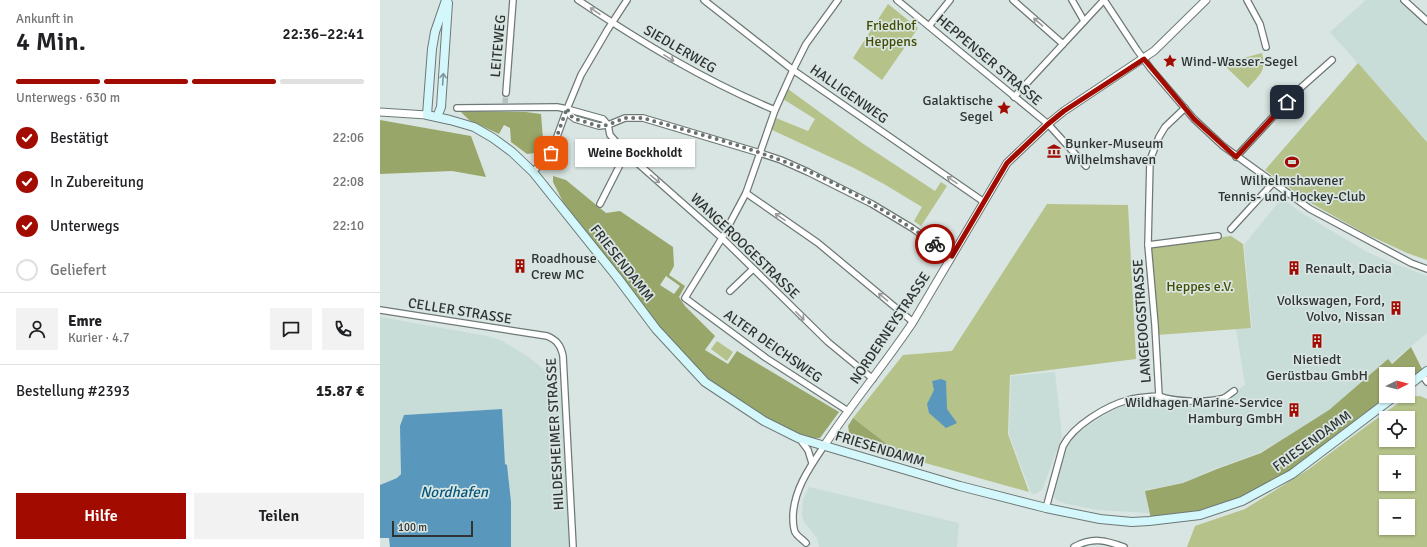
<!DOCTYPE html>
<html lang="de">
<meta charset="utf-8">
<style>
:root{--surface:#fff;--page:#f2f2f2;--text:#202124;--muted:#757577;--line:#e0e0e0;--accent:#a20b00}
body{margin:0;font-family:Signika,sans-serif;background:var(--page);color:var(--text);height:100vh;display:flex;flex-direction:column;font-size:15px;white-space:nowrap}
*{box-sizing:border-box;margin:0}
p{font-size:13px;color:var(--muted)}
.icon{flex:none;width:22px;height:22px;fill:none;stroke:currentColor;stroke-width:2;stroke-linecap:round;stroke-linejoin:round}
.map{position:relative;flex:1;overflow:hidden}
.sheet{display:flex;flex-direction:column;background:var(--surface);width:380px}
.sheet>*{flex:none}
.needle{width:26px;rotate:84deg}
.controls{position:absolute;left:999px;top:367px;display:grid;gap:8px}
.controls a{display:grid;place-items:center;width:36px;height:36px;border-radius:0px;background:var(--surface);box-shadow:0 1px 3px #0004;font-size:20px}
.scale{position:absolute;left:12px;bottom:10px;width:81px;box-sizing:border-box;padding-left:4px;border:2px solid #2f3433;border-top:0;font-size:11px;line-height:14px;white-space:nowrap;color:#2f3433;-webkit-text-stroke:3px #d9e5e2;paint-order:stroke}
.pin{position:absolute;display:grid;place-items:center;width:34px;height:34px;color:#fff;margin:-17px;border-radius:8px;box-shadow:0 2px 6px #0006}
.courier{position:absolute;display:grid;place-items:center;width:40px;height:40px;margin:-20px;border:3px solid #a20b00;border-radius:50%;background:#fff;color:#222;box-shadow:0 1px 5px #0007}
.bubble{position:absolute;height:28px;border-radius:0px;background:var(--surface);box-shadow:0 1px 3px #0004;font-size:13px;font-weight:600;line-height:28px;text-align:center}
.headline em{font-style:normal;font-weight:600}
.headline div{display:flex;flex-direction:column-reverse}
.headline{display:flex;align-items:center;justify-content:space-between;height:68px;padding:0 16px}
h1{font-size:26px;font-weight:600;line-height:30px}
.bar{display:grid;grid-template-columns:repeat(4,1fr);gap:6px 4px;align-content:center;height:48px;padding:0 16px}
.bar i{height:5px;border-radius:3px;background:var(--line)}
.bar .current{background:var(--accent)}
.bar p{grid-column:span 4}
.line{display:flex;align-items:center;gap:10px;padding:0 16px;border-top:1px solid var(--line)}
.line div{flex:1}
.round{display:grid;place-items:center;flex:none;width:42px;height:42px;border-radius:0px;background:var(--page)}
ol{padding:0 16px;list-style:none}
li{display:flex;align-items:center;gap:12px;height:44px}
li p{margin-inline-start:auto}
li .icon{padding:4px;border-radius:50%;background:var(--accent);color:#fff;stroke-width:4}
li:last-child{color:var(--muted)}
li i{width:22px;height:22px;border:2px solid var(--line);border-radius:50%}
.cta{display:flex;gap:8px;margin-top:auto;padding:8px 16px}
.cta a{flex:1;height:46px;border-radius:0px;background:var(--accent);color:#fff;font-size:16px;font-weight:600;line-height:46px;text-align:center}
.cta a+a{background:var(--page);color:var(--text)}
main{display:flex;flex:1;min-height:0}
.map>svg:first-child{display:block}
.built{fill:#c8ddd7}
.green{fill:#b5c289;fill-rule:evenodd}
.forest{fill:#99a669;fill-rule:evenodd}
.water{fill:#5997bc}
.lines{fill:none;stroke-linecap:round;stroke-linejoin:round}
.minor-tunnel{stroke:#b7c2bf;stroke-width:5.5;stroke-dasharray:5.5 3;stroke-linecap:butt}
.minor-casing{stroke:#6e7976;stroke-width:8}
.tertiary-casing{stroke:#6e7976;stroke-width:9}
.secondary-casing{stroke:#6e7976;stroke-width:10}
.minor{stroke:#fff;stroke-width:5.5}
.tertiary{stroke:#fff;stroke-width:7}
.secondary{stroke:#d3f7fb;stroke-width:8}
.oneway{stroke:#979a99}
.oneway2{stroke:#819697}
.done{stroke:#6a7270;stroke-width:4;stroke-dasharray:0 7.2}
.route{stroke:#a20b00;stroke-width:5}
.labels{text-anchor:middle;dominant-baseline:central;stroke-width:3.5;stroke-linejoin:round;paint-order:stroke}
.park-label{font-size:14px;fill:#424d02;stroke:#d9e5e2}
.street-label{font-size:14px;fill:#2f3433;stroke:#d9e5e2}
.poi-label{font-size:14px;fill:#2f3433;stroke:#d9e5e2;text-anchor:start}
.water-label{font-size:15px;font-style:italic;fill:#04577b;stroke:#d9e5e2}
</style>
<main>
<section class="sheet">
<div class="headline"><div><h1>4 Min.</h1><p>Ankunft in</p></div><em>22:36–22:41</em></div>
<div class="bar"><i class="current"></i><i class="current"></i><i class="current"></i><i></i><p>Unterwegs · 630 m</p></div>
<ol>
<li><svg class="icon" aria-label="check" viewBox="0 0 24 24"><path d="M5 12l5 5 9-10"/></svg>Bestätigt<p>22:06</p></li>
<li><svg class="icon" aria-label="check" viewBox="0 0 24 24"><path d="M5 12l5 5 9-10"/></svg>In Zubereitung<p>22:08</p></li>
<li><svg class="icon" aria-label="check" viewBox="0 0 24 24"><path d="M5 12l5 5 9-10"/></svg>Unterwegs<p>22:10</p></li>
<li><i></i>Geliefert</li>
</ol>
<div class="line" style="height:72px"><a class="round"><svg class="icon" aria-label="person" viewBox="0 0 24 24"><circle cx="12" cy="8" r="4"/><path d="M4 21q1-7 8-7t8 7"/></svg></a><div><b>Emre</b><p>Kurier · 4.7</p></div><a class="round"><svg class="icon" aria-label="chat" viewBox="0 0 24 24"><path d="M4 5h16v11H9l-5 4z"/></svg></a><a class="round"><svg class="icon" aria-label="phone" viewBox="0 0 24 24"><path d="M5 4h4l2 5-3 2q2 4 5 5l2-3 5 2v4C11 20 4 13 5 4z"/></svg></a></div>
<div class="line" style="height:52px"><div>Bestellung #2393</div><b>15.87 €</b></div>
<div class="cta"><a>Hilfe</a><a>Teilen</a></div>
</section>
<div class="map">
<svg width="1047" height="547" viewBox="0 0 1047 547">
<rect width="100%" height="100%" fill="#d9e5e2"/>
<g class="built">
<path d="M986,0h37l24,24v117l-97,-109z"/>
<path d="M902,198l23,17 62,37 23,10 37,14v57l-36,30 -3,-4 -59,51 -68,42 -44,16 -35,15 -37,7 4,23 -52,-3 -34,-7 -8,-4 -2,-9 17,-51 32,-23 29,-15 29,-1 23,2 14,-1 38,-9 10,-7 -9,-56 16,-1 -8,-83z"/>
<path d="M0,317l107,19 13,4 29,17 13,11 9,10 7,11 3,7 8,151h-58l-2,-66 -2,-16 -2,-1 -4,-55 -97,6 -3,59 -4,4 -17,7z"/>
<path d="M675,372l7,65 -20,53 -7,4 -4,-1 -22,-59 2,-58z"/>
<path d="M429,487l150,36 -2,24h-138l-2,-9 -13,-16 -2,-7 1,-15z"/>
</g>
<g class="green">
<path d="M508,4l30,24 -36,52 -29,-22z"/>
<path d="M882,53c4,19 -1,20 -14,35l-22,-21 6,-6z"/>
<path d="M978,63l69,79v118l-20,-7 -43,-20 -55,-31 -44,-32z"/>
<path d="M408,89l74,54 73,48 6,-9 6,4 -26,40 -7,-5 8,-14 -38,-23 -30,-16 -84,-39 6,-11 32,13 7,-12 -32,-20z"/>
<path d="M667,204l81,1 8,154 -126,16 -2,59 21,58 -125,-35 -51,-39 50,-63 49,-4z"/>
<path d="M851,236l12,8 8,84 -94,7 -7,-88z"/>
<path d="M337,341l16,11 -6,9 -16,-12z"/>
<path d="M1040,396l7,3v148h-240l8,-21 50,-17 64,-40 63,-47 35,-25zM1006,418h22v22h-22zM1006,462h22v22h-22zM1006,506h22v22h-22z"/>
</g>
<g class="forest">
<path d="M80,111l66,1 15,2 2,25 2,7 -10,7 -8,1 -16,-12 -1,-14 -6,-3 -5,9 -30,-14z"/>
<path d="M0,120l91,16 15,41 -34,-6 -72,3z"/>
<path d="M173,176l13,4 40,33 14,-2 53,36 1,19 -5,9 16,11 -6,11 6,9 30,30 -10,14 23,14 9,-13 102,61 -19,26h-13l-43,-17 -58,-39 -50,-53 -91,-123 -12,-24zM286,276l14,10 -6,8 -14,-9z"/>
<path d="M1031,347l12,24 -15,12v-9h-22v22h5l-100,76 -50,27 -41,14 -49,6 -6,-28 38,-8 34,-14 44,-16 68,-43 59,-51 4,5z"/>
<path d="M473,418l51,39 -6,2 -42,-15 -6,-6 -2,-12z"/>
</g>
<g class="water">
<path d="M561,379l5,2 1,28 10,14 -11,5 -17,-15 -2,-9 7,-14 -2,-9z"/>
<path d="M122,409l3,55 2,1 4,37v45h-121l-1,-9h-9v-53l17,-7 4,-4 -1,-48 4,-11z"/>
</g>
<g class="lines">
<path class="minor-tunnel" d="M125,103l1,-10"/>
<defs>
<g id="minor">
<path d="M198,0c63,42 127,81 197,110"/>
<path d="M324,0l89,70 191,132"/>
<path d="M458,0l-32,44 -13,26 -18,40 -29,83 -24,45 -37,60 81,60 82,53"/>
<path d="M517,0l151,124 38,42"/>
<path d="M633,0l50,44"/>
<path d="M692,0l12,21"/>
<path d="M724,0l33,50 14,19 43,50 29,27 87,63 101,54 16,6"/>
<path d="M867,0l13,24 6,23"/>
<path d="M1024,0l23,21"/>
<path d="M549,26l21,-26"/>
<path d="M126,93l7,-93"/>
<path d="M634,97l90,-97"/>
<path d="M77,108l100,-1 10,2 36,10 5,6 2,10 16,18 96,85 106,104 45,37"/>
<path d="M187,109l3,6 5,4 24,7 9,-1 17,-7h18l117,35 21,7 27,12 64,32 40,24 40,28"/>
<path d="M856,157l60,-65 36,-32"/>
<path d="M153,172l18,-19 16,-44 14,-34 27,-46 19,-29"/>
<path d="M366,193l72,50 95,79"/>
<path d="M220,204l26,-51"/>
<path d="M851,229l42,-46"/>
<path d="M768,245l70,-9"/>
<path d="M350,291l23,-22"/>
<path d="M0,310l167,26c10,4 14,10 16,20l10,191"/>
<path d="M1042,375l5,7"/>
<path d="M779,396c15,6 49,7 65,2 4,-2 7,-5 10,-7"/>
<path d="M419,438l9,12 4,13"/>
<path d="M666,508l17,-62c10,-20 43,-40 65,-46 10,-3 20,-3 31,-4l-4,-71 -7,-80 2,-85 9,-23 6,-10 20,-19"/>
<path d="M426,543c-4,-4 -9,-7 -11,-11 -2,-5 -2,-11 -2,-16 1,-27 17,-49 31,-70"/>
<path d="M694,547c18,-10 31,-7 50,0"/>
</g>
<g id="tertiary">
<path d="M0,112l47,3"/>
<path d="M444,446c28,-43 61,-82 89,-124l94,-159 41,-39 16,-13 90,-60 52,-51"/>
</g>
<g id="secondary">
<path d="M66,0l-11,32 -3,17 -5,66 23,5 24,7 19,11 19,14 21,20 84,105 39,52 49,53 59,39 34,17 162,48 86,22 54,11 32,3 17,-1 51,-6 42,-14 50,-27 103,-78"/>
<path d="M57,117l4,-10 7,-104"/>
<path d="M1028,386l19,-15"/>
</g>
</defs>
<use href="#minor" class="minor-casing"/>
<use href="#tertiary" class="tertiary-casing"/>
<use href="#secondary" class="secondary-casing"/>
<use href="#minor" class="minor"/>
<use href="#tertiary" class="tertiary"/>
<use href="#secondary" class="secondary"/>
</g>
<defs><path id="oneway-shaft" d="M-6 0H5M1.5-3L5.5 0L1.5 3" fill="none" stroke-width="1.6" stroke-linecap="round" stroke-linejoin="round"/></defs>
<g class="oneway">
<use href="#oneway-shaft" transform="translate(215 11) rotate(-146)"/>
<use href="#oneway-shaft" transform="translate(658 22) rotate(-139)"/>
<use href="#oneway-shaft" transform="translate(289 58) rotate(32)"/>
<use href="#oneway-shaft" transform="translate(275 179) rotate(40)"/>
<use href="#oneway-shaft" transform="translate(572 180) rotate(-145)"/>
<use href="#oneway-shaft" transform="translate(400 217) rotate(-145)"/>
<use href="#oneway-shaft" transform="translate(503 297) rotate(-140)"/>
<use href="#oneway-shaft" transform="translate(420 316) rotate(45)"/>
</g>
<use class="oneway2" href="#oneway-shaft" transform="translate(63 79) rotate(-86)"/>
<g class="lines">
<path class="done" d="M171,153l16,-45 3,7 5,4 24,7 9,-1 17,-7h18c45,13 92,25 137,42 53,19 109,52 155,84"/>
<path class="route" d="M555,244l17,12 55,-93 41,-39 16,-13 80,-52 50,60 42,38 51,-55"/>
</g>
<defs>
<symbol id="sight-bare" viewBox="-9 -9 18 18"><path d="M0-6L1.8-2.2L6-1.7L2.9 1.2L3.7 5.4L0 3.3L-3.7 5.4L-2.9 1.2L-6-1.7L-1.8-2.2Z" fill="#a20b00" stroke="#d9e5e2" stroke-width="2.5" paint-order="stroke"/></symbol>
<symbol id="museum-bare" viewBox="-9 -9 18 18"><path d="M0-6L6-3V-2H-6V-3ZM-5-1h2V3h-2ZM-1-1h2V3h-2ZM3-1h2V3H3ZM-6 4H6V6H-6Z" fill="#a20b00" stroke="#d9e5e2" stroke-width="2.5" paint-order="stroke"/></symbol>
<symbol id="stadium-bare" viewBox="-9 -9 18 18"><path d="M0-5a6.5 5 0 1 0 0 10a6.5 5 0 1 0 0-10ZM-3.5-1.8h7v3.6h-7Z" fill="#a20b00" stroke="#d9e5e2" stroke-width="2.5" paint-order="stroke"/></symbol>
<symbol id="building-bare" viewBox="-9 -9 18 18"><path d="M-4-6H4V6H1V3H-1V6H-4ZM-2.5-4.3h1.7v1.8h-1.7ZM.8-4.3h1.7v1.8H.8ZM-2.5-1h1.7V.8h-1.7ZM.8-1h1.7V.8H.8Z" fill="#a20b00" stroke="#d9e5e2" stroke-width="2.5" paint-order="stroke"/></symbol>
</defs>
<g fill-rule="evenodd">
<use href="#sight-bare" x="780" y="51" width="20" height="20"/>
<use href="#sight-bare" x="614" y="98" width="20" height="20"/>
<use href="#museum-bare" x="664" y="141" width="20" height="20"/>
<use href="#stadium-bare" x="902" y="152" width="20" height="20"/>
<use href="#building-bare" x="130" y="256" width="20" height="20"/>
<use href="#building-bare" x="904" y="258" width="20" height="20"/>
<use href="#building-bare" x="1006" y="298" width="20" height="20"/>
<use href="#building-bare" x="927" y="331" width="20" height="20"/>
<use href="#building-bare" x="904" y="400" width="20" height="20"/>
</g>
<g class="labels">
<g class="park-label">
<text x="511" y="25">Friedhof<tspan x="511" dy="16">Heppens</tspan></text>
<text x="820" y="286">Heppes e.V.</text>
</g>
<g class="street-label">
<text transform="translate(118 46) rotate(-85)">LEITEWEG</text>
<text transform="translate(300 49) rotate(30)">SIEDLERWEG</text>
<text transform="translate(609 60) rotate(40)">HEPPENSER STRASSE</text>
<text transform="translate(469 94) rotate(35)">HALLIGENWEG</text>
<text transform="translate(365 246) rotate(44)">WANGEROOGESTRASSE</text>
<text transform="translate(242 263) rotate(52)">FRIESENDAMM</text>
<text transform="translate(80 311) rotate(9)">CELLER STRASSE</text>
<text transform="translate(762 321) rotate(-94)">LANGEOOGSTRASSE</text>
<text transform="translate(510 328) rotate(-56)">NORDERNEYSTRASSE</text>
<text transform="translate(393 346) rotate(35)">ALTER DEICHSWEG</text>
<text transform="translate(175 434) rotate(-93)">HILDESHEIMER STRASSE</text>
<text transform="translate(932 441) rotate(-36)">FRIESENDAMM</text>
<text transform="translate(500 449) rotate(17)">FRIESENDAMM</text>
</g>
<g class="poi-label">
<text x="801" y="61">Wind-Wasser-Segel</text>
<text x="613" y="100" text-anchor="end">Galaktische<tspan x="613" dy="16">Segel</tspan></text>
<text x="685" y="143">Bunker-Museum<tspan x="685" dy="16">Wilhelmshaven</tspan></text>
<text x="912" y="180" text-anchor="middle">Wilhelmshavener<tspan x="912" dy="16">Tennis- und Hockey-Club</tspan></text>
<text x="151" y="258">Roadhouse<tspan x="151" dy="16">Crew MC</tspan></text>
<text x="925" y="268">Renault, Dacia</text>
<text x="1005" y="300" text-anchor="end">Volkswagen, Ford,<tspan x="1005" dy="16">Volvo, Nissan</tspan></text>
<text x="937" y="359" text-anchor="middle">Nietiedt<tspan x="937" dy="16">Gerüstbau GmbH</tspan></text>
<text x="903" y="402" text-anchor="end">Wildhagen Marine-Service<tspan x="903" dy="16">Hamburg GmbH</tspan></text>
</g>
<g class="water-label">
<text x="74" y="492">Nordhafen</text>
</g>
</g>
</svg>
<div class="controls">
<a><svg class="needle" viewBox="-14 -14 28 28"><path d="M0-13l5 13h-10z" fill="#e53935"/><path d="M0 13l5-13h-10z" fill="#757577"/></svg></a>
<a><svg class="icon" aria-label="locate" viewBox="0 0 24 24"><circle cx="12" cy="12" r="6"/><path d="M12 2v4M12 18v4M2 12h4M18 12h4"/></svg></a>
<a>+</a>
<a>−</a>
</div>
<div class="scale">100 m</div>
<div class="pin" style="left:171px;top:153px;background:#ea580c"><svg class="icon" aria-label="bag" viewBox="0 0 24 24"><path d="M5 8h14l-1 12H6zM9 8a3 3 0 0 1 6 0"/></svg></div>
<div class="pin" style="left:907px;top:102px;background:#1f2937"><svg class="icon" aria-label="home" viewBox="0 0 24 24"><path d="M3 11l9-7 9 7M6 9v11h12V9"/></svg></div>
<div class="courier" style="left:555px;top:244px"><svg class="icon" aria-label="bike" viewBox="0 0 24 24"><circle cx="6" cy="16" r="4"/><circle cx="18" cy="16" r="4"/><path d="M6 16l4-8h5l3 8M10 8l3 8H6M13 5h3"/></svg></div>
<div class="bubble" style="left:195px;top:139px;width:120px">Weine Bockholdt</div>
</div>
</main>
